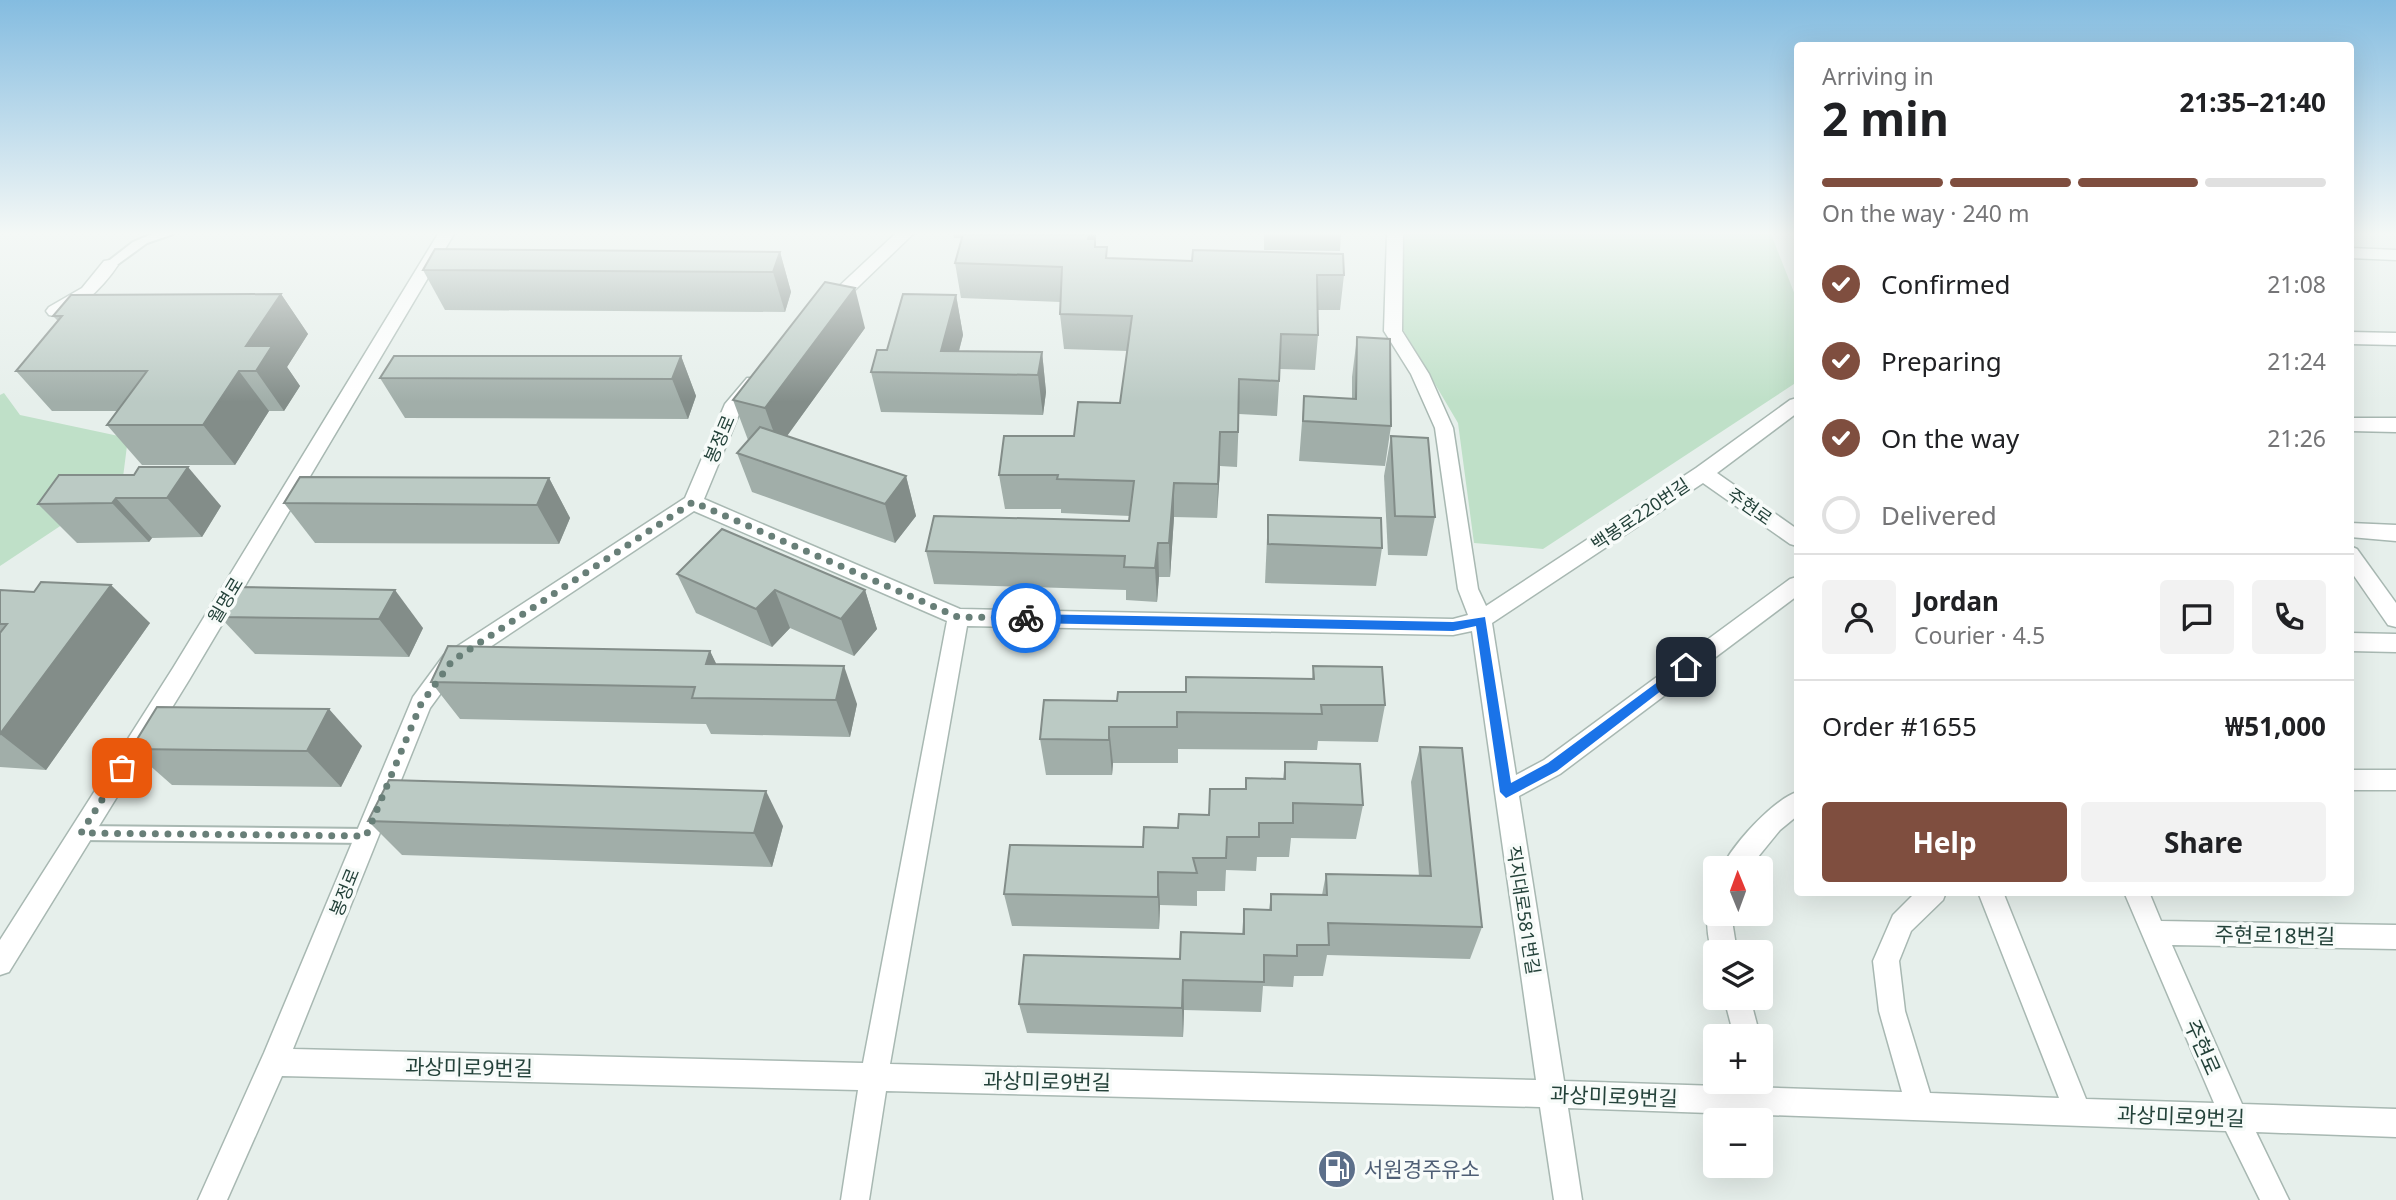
<!DOCTYPE html>
<meta charset="utf-8">
<style>
:root{--surface:#fff;--page:#f2f2f2;--text:#202124;--muted:#757577;--line:#e0e0e0;--accent:#7f4e3f}
body{margin:0;font-family:"Noto Sans","Noto Sans KR",sans-serif;background:var(--page);color:var(--text);height:100vh;display:flex;flex-direction:column;font-size:26px;white-space:nowrap}
*{box-sizing:border-box;margin:0}
p{font-size:23px;color:var(--muted)}
.icon{flex:none;width:38px;height:38px;fill:none;stroke:currentColor;stroke-width:2;stroke-linecap:round;stroke-linejoin:round}
.map{position:relative;flex:1;overflow:hidden}
.panel{position:absolute;left:1794px;top:42px;width:560px;height:854px;display:flex;flex-direction:column;background:var(--surface);border-radius:7px;box-shadow:0 7px 28px #0002}
.panel>*{flex:none}
.needle{width:46px;rotate:359deg}
.controls{position:absolute;left:1703px;top:856px;display:grid;gap:14px}
.controls a{display:grid;place-items:center;width:70px;height:70px;border-radius:7px;background:var(--surface);box-shadow:0 7px 28px #0002;font-size:35px}
.pin{position:absolute;display:grid;place-items:center;width:60px;height:60px;color:#fff;margin:-30px;border-radius:14px;box-shadow:0 4px 10px #0006}
.courier{position:absolute;display:grid;place-items:center;width:70px;height:70px;margin:-35px;border:5px solid #1a73e8;border-radius:50%;background:#fff;color:#222;box-shadow:0 2px 9px #0007}
.head em{font-style:normal;font-weight:700}
.head div{display:flex;flex-direction:column-reverse}
.head{display:flex;align-items:center;justify-content:space-between;height:119px;padding:0 28px}
h1{font-size:46px;font-weight:700;line-height:52px}
.bar{display:grid;grid-template-columns:repeat(4,1fr);gap:10px 7px;align-content:center;height:84px;padding:0 28px}
.bar i{height:9px;border-radius:5px;background:var(--line)}
.bar .selected{background:var(--accent)}
.bar p{grid-column:span 4}
.line{display:flex;align-items:center;gap:18px;padding:0 28px;border-top:2px solid var(--line)}
.line div{flex:1}
.round{display:grid;place-items:center;flex:none;width:74px;height:74px;border-radius:7px;background:var(--page)}
ol{padding:0 28px;list-style:none}
li{display:flex;align-items:center;gap:21px;height:77px}
li p{margin-inline-start:auto}
li .icon{padding:7px;border-radius:50%;background:var(--accent);color:#fff;stroke-width:4}
li:last-child{color:var(--muted)}
li i{width:38px;height:38px;border:4px solid var(--line);border-radius:50%}
.cta{display:flex;gap:14px;margin-top:auto;padding:14px 28px}
.cta a{flex:1;height:80px;border-radius:7px;background:var(--accent);color:#fff;font-size:28px;font-weight:700;line-height:80px;text-align:center}
.cta a+a{background:var(--page);color:var(--text)}
.map>svg:first-child{display:block}
.green{fill:#bfe0c8}
.lines{fill:none;stroke-linecap:round;stroke-linejoin:round}
.service-casing{stroke:#a8b8b2;stroke-width:4}
.minor-casing{stroke:#a8b8b2;stroke-width:3}
.tertiary-casing{stroke:#a8b8b2;stroke-width:3}
.service{fill:#fff;fill-rule:evenodd}
.minor{fill:#fff;fill-rule:evenodd}
.tertiary{fill:#fff;fill-rule:evenodd}
.wall{fill:#a1aea9}
.shaded-wall{fill:#838d89}
.building{fill:#bbcac4;stroke:#838d89;stroke-width:2}
.route{fill:#1a73e8}
.done{stroke:#687f78;stroke-width:7;stroke-dasharray:0 12.6}
.labels{text-anchor:middle;dominant-baseline:central;stroke-width:7;stroke-linejoin:round;paint-order:stroke}
.street-label{font-size:18px;fill:#24423a;stroke:#f7fbf9}
.near-street-label{font-size:21px;fill:#24423a;stroke:#f7fbf9}
.near-service-label{font-size:21px;fill:#4e5e75;stroke:#f7fbf9;text-anchor:start}
</style>
<div class="map">
<svg width="2396" height="1200" viewBox="0 0 2396 1200">
<rect width="100%" height="100%" fill="#e6efeb"/>
<g class="green">
<path d="M1404,234h367l26,66v82l-254,167 -69,-6 -16,-120 -56,-95z"/>
<path d="M4,393l16,22 108,23 -6,47 -122,81v-171z"/>
</g>
<g class="lines">
<defs>
<g id="service">
<path d="M152,234h21l-26,9 -33,24h-8v-4l27,-21z"/>
<path d="M81,826l285,3 6,2 2,5 -2,5 -6,2 -285,-3 -6,-2 -2,-5 2,-5z"/>
</g>
<g id="minor">
<path d="M895,234h18l-80,77h-12l-3,-4 3,-4z"/>
<path d="M1387,234h16l-1,97 27,43 24,54 25,161 8,17 210,-138 94,-68 7,-2v15l-80,60 80,56v17l-7,-2 -87,-61 -211,140 24,152 28,-15 246,-181 7,-2v19l-237,178 -41,22 45,285 338,11 -23,-81 -6,-50 20,-46 23,-23h30l-3,8 -32,31 -12,30 6,50 25,82 129,5 -81,-206h25l83,207 128,4 -90,-211h25l12,29 235,4v24l-224,-4 70,159 154,5v28l-140,-5 33,68h-29l-34,-69 -658,-23 14,92h-28l-14,-93 -654,-16 -17,109h-28l17,-110 -576,-14 -55,124h-29l66,-147 149,-356 31,-42 241,-157 40,-94 22,-26h12l3,4 -20,25 -38,92 256,110 493,10 15,-4 -10,-26 -23,-161 -24,-54 -27,-43zM694,511l253,110 -84,442 -570,-14 137,-341 30,-41zM967,626l486,9 19,-4 64,449 -646,-16z"/>
<path d="M2350,248l46,2v10l-46,-2z"/>
<path d="M110,260l8,5c-12,18 -45,56 -69,50l-3,-4 3,-4 33,-19 22,-27z"/>
<path d="M2350,332l46,1v12l-46,-1z"/>
<path d="M2350,418h46v14l-46,-1z"/>
<path d="M2350,523l46,2v16l-46,-4z"/>
<path d="M2350,546l7,3 39,54v24l-8,-2 -38,-55z"/>
<path d="M2350,633l46,1v18l-46,-1z"/>
<rect x="2350" y="770" width="46" height="20"/>
<path d="M1797,792v24l-17,14 -31,38h-27c10,-23 51,-68 75,-76z"/>
<path d="M1715,904v10h16l6,38h-22v9c-6,-15 -11,-40 -5,-55z"/>
<path d="M1724,998h26l10,38h-26z"/>
</g>
<path id="tertiary" d="M438,234h16l-265,446 -180,292 -9,3v-35l173,-272z"/>
</defs>
<use href="#service" class="service-casing"/>
<use href="#minor" class="minor-casing"/>
<use href="#tertiary" class="tertiary-casing"/>
<use href="#service" class="service"/>
<use href="#minor" class="minor"/>
<use href="#tertiary" class="tertiary"/>
</g>
<g class="wall">
<path d="M953,234h143v13l12,11 236,17 -4,35h-23l1,25 -3,35 -35,-1 -3,47 -38,-2 -2,53 -17,-1 -3,52 -43,-1 -4,60h-11l-2,25 -31,-2v-10l-192,-6 -8,-33 203,-30 1,-5 -69,-3v-4h-56l-6,-34 75,-39 46,-33 8,-52 -64,-2 -4,-35 1,-12 -100,-4 -6,-35 7,-25h-8z"/>
<path d="M1264,234h77l-1,17 -76,-1z"/>
<path d="M780,252l11,40 -6,20 -340,-2 -22,-40z"/>
<path d="M281,294l27,40 -21,33 13,19 -16,25h-15l-34,54h-93l-35,-40 10,-14h-65l-36,-40 42,-50 -5,-5z"/>
<path d="M956,295l7,40 -4,16 83,1 4,40 -3,23 -162,-3 -10,-40 16,-22z"/>
<path d="M865,328l-78,108 119,40 10,40 -21,27 -143,-51 -15,-39 11,-13 -15,-40z"/>
<path d="M1357,337l34,89 -6,40 -86,-5 5,-65 48,3v-22z"/>
<path d="M681,356l15,40 -8,23 -283,-1 -25,-40z"/>
<path d="M1391,436l44,81 -8,39 -39,-1 -4,-79z"/>
<path d="M134,475l87,31 -19,31 -50,1 -3,4 -72,1 -39,-39z"/>
<path d="M549,478l21,40 -11,26 -244,-1 -31,-40z"/>
<path d="M1268,515l114,33 -6,38 -111,-3z"/>
<path d="M677,574l188,16 12,39 -23,27 -64,-28 -18,19 -76,-34z"/>
<path d="M238,587l185,41 -14,29 -154,-3 -35,-37z"/>
<path d="M0,590l150,33 -104,147 -46,-3z"/>
<path d="M710,651l6,13 141,40 -7,33 -139,-3 -5,-10 -246,-5 -29,-37z"/>
<path d="M1313,666l72,39 -7,37 -60,-1 -1,9 -139,-1v14h-65l-1,12h-66l-6,-36 146,-47 126,-13z"/>
<path d="M362,746l-21,41 -169,-2 -41,-36z"/>
<path d="M1420,747l62,180 -12,32 -143,-4 -4,21h-29l-1,11 -30,-1 -2,26 -77,-2 -1,27 -156,-4 -8,-29 161,-45 62,-25 2,-25 25,1 2,-16 51,1 4,-21 93,2 -8,-94z"/>
<path d="M1285,762l78,43 -7,34 -65,-1 -2,19h-32l-1,14 -30,-1 -1,21h-28v15l-37,-1 -1,24 -147,-3 -8,-32 139,-47 35,-19 31,-13 36,-26 1,-11 37,1z"/>
<path d="M368,821l415,5 -11,41 -370,-12z"/>
</g>
<g class="shaded-wall">
<path d="M1089,234h7l-1,6 3,34 -10,-35z"/>
<path d="M780,252l11,40 -6,20 -12,-40z"/>
<path d="M855,288l10,40 -86,119 -14,-39z"/>
<path d="M281,294l27,40 -21,33 13,19 -16,25 -28,-40 -10,-25z"/>
<path d="M956,295l7,40 -10,38 -12,-22z"/>
<path d="M1042,352l4,40 -3,23 -5,-40z"/>
<path d="M681,356l15,40 -8,23 -16,-40z"/>
<path d="M239,371l30,40 -34,54 -32,-40z"/>
<path d="M1220,432v34l-3,52 1,-34z"/>
<path d="M188,467l33,39 -19,31 -35,-39z"/>
<path d="M906,476l10,40 -21,27 -10,-39z"/>
<path d="M549,478l21,40 -11,26 -22,-39z"/>
<path d="M1174,483v34l-4,60 -1,-34z"/>
<path d="M116,498l36,40 -3,4 -37,-39z"/>
<path d="M1158,543l1,34 -2,25 -2,-34z"/>
<path d="M111,585l39,38 -104,147 -46,-36z"/>
<path d="M395,590l28,38 -14,29 -30,-38z"/>
<path d="M775,590l15,38 -18,19 -16,-38z"/>
<path d="M865,590l12,39 -23,27 -13,-37z"/>
<path d="M710,651l18,37 -22,-24z"/>
<path d="M844,666l13,38 -7,33 -14,-37z"/>
<path d="M329,709l33,37 -21,41 -34,-36z"/>
<path d="M1109,727l4,36 -1,12 -3,-35z"/>
<path d="M766,791l17,35 -11,41 -18,-34z"/>
<path d="M1158,872l2,33 -1,24 -1,-32z"/>
<path d="M1183,980l1,30 -1,27 -1,-29z"/>
</g>
<g class="building">
<path d="M963,234h126l-1,5h7v8h12l-1,11 86,3 1,-11 150,4 1,21h-27l1,60 -37,-1 -2,47 -40,-2 -1,53h-18l-2,52 -44,-1 -5,60h-11l-3,25 -31,-1 1,-11 -199,-5 8,-35 195,5 5,-40 -77,-2 1,-4h-59l5,-39h70l4,-34 42,1 12,-87 -72,-2 2,-47 -107,-4z"/>
<path d="M435,249l345,3 -7,20 -350,-2z"/>
<path d="M825,282l30,6 -90,120 -32,-8z"/>
<path d="M281,294l-35,52h26l-16,25h-17l-36,54h-96l40,-54h-131l46,-55h-9l18,-21z"/>
<path d="M903,294l53,1 -15,56 101,1 -4,23 -167,-3 6,-22h10z"/>
<path d="M1357,337l33,2 1,87 -88,-5 1,-25 52,3z"/>
<path d="M394,356h287l-9,23 -292,-1z"/>
<path d="M760,427l146,49 -21,28 -148,-51z"/>
<path d="M1391,436l37,2 7,79 -40,-1z"/>
<path d="M139,467h49l-21,31h-51l-4,5 -74,1 21,-29h75z"/>
<path d="M300,477l249,1 -12,27 -253,-2z"/>
<path d="M1268,515l113,3 1,30 -114,-4z"/>
<path d="M722,529l143,61 -24,29 -66,-29 -19,19 -79,-35z"/>
<path d="M41,582l70,3 -111,149v-101l7,-9h-7v-34l34,2z"/>
<path d="M238,587l157,3 -16,29 -159,-2z"/>
<path d="M448,646l262,5 -4,13 138,2 -8,34 -144,-2 3,-11 -264,-5z"/>
<path d="M1313,666l69,1 3,38h-64l1,9 -145,-2v15h-68v13l-69,-1 4,-39 73,1 1,-9h68v-15l128,2z"/>
<path d="M157,707l172,2 -22,42 -176,-2z"/>
<path d="M1420,747l42,1 20,179 -154,-4 1,22h-32v11l-33,-1v27l-81,-2 -1,28 -163,-4 5,-49 156,4 1,-27 63,2v-25l27,1v-16l56,1 -1,-21 105,2z"/>
<path d="M1285,762l75,2 3,41 -70,-2v20h-34v14h-32l-1,21h-33l4,15 -39,-1v25l-154,-3 6,-49 133,2 1,-20 34,1 1,-14 30,1 1,-26h36v-11l39,1z"/>
<path d="M389,780l377,11 -12,42 -386,-12z"/>
</g>
<linearGradient id="sky" x2="0" y2="1"><stop stop-color="#84bce0"/><stop offset="0.58" stop-color="#f4f8f6"/><stop offset="1" stop-color="#f4f8f6" stop-opacity="0"/></linearGradient>
<rect width="2396" height="402" fill="url(#sky)"/>
<path class="route" d="M1026,614l427,8 32,-5 26,166 37,-20 134,-99h8l2,3 -135,104 -51,27 -6,-6 -24,-166 -23,5 -427,-8 -6,-5z"/>
<g class="lines">
<path class="done" d="M122,768l-41,65 285,3 55,-132 31,-43 241,-159 265,115 68,1"/>
</g>
<defs>
<symbol id="fuel-disc" viewBox="-11 -11 22 22"><circle r="9.5" fill="#5c6f8a" stroke="#f7fbf9"/><path d="M-5.5-6h7V0h2V4h1.3V-2.5L3-4.5l.8-.8L6-3V5H2.5V1h-1V6h-7ZM-4.2-4.7v3.2H.2V-4.7Z" fill="#fff"/></symbol>
</defs>
<g fill-rule="evenodd">
<use href="#fuel-disc" x="1315" y="1147" width="44" height="44"/>
</g>
<g class="labels">
<g class="street-label">
<text transform="translate(719 439) rotate(-67)">봉정로</text>
<text transform="translate(1750 506) rotate(35)">주현로</text>
<text transform="translate(1640 514) rotate(-34)">백봉로220번길</text>
<text transform="translate(225 600) rotate(-59)">월명로</text>
<text transform="translate(344 892) rotate(-68)">봉정로</text>
<text transform="translate(1524 910) rotate(81)">직지대로581번길</text>
</g>
<g class="near-street-label">
<text transform="translate(2275 935) rotate(1)">주현로18번길</text>
<text transform="translate(2203 1047) rotate(66)">주현로</text>
<text transform="translate(469 1067) rotate(1)">과상미로9번길</text>
<text transform="translate(1047 1081) rotate(1)">과상미로9번길</text>
<text transform="translate(1614 1096) rotate(2)">과상미로9번길</text>
<text transform="translate(2181 1116) rotate(2)">과상미로9번길</text>
</g>
<g class="near-service-label">
<text x="1364" y="1169">서원경주유소</text>
</g>
</g>
</svg>
<div class="controls">
<a><svg class="needle" viewBox="-14 -14 28 28"><path d="M0-13l5 13h-10z" fill="#e53935"/><path d="M0 13l5-13h-10z" fill="#757577"/></svg></a>
<a><svg class="icon" aria-label="layers" viewBox="0 0 24 24"><path d="M12 4l9 5-9 5-9-5zM3 14l9 5 9-5"/></svg></a>
<a>+</a>
<a>−</a>
</div>
<div class="pin" style="left:122px;top:768px;background:#ea580c"><svg class="icon" aria-label="bag" viewBox="0 0 24 24"><path d="M5 8h14l-1 12H6zM9 8a3 3 0 0 1 6 0"/></svg></div>
<div class="pin" style="left:1686px;top:667px;background:#1f2937"><svg class="icon" aria-label="home" viewBox="0 0 24 24"><path d="M3 11l9-7 9 7M6 9v11h12V9"/></svg></div>
<div class="courier" style="left:1026px;top:618px"><svg class="icon" aria-label="bike" viewBox="0 0 24 24"><circle cx="6" cy="16" r="4"/><circle cx="18" cy="16" r="4"/><path d="M6 16l4-8h5l3 8M10 8l3 8H6M13 5h3"/></svg></div>
<section class="panel">
<div class="head"><div><h1>2 min</h1><p>Arriving in</p></div><em>21:35–21:40</em></div>
<div class="bar"><i class="selected"></i><i class="selected"></i><i class="selected"></i><i></i><p>On the way · 240 m</p></div>
<ol>
<li><svg class="icon" aria-label="check" viewBox="0 0 24 24"><path d="M5 12l5 5 9-10"/></svg>Confirmed<p>21:08</p></li>
<li><svg class="icon" aria-label="check" viewBox="0 0 24 24"><path d="M5 12l5 5 9-10"/></svg>Preparing<p>21:24</p></li>
<li><svg class="icon" aria-label="check" viewBox="0 0 24 24"><path d="M5 12l5 5 9-10"/></svg>On the way<p>21:26</p></li>
<li><i></i>Delivered</li>
</ol>
<div class="line" style="height:126px"><a class="round"><svg class="icon" aria-label="person" viewBox="0 0 24 24"><circle cx="12" cy="8" r="4"/><path d="M4 21q1-7 8-7t8 7"/></svg></a><div><b>Jordan</b><p>Courier · 4.5</p></div><a class="round"><svg class="icon" aria-label="chat" viewBox="0 0 24 24"><path d="M4 5h16v11H9l-5 4z"/></svg></a><a class="round"><svg class="icon" aria-label="phone" viewBox="0 0 24 24"><path d="M5 4h4l2 5-3 2q2 4 5 5l2-3 5 2v4C11 20 4 13 5 4z"/></svg></a></div>
<div class="line" style="height:91px"><div>Order #1655</div><b>₩51,000</b></div>
<div class="cta"><a>Help</a><a>Share</a></div>
</section>
</div>
